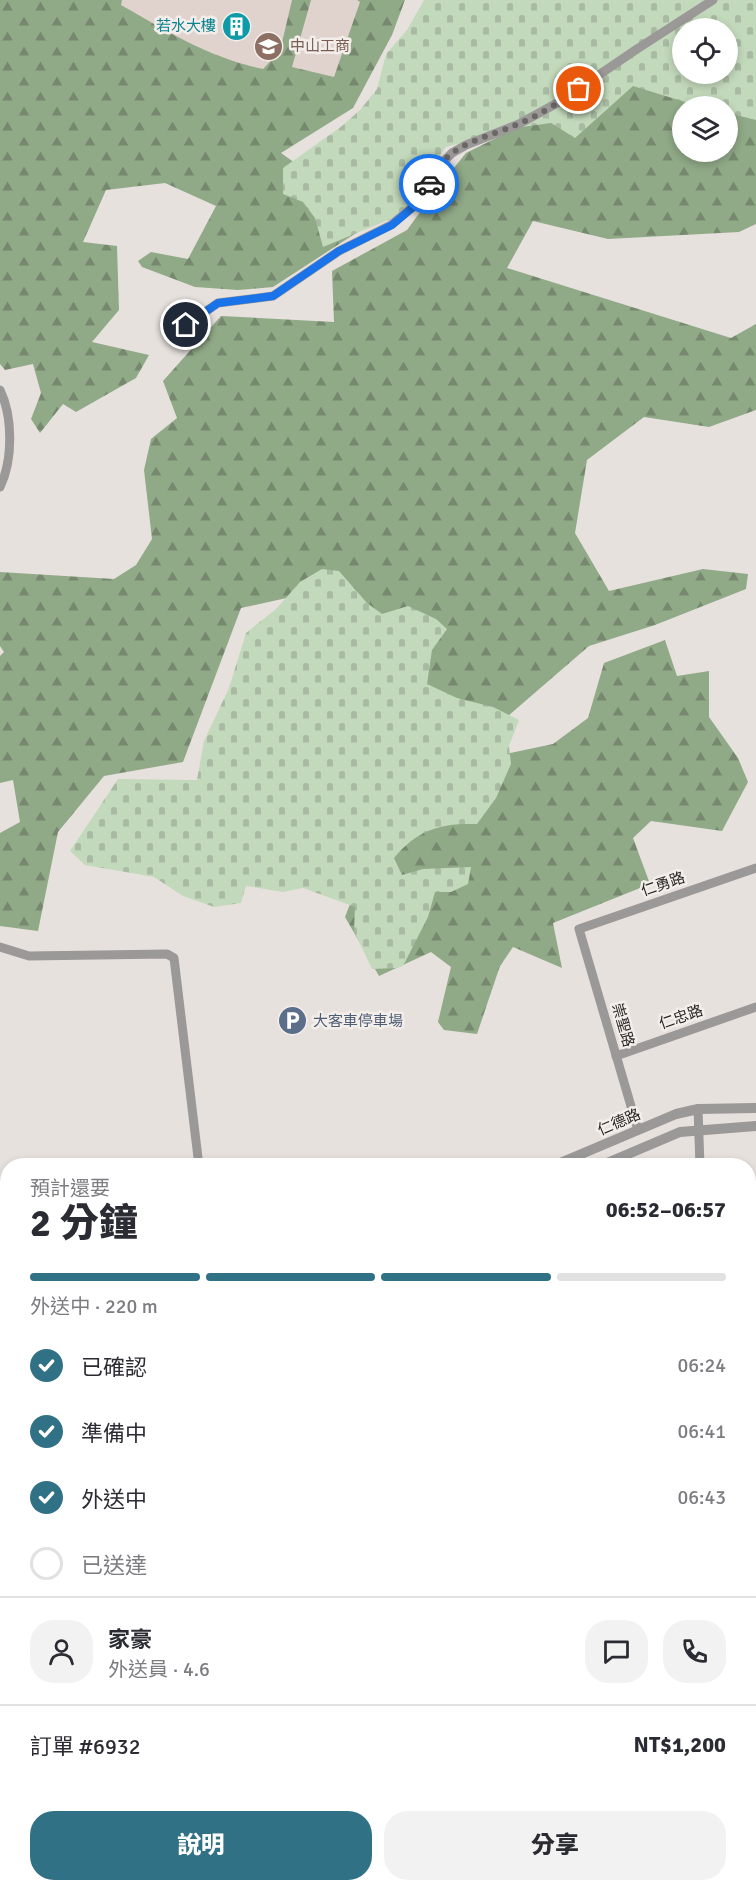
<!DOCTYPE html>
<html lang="zh-TW">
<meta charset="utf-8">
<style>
:root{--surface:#fff;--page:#f2f2f3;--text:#2b2b33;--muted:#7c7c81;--line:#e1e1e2;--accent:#317185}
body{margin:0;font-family:Signika,"Noto Sans TC",sans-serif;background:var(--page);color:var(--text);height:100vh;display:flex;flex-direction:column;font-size:22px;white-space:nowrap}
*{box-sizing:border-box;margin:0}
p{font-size:20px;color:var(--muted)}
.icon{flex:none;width:33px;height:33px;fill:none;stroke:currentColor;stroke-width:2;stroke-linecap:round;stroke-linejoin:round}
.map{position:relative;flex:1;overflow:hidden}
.details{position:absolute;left:0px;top:1158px;width:756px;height:734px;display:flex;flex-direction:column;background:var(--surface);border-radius:24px 24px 0 0;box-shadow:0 3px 9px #0003}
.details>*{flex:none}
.controls{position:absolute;left:672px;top:18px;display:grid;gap:12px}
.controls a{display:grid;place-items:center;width:66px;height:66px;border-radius:50%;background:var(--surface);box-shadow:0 3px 9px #0003;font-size:30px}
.pin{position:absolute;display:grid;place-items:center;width:51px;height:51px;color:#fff;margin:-26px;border:3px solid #fff;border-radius:50%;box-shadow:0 2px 6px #0007}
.courier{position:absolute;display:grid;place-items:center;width:60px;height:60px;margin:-30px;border:4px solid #1a73e8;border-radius:50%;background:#fff;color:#222;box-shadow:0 2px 8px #0007}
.headline em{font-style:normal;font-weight:800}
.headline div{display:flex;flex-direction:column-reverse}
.headline{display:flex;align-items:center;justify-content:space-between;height:102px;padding:0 30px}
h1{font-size:39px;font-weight:800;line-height:45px}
.bar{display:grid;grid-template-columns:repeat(4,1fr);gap:9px 6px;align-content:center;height:72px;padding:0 30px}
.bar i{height:8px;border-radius:4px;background:var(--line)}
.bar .active{background:var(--accent)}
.bar p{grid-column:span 4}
.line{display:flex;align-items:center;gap:15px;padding:0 30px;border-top:2px solid var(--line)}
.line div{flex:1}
.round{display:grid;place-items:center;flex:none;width:63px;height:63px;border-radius:24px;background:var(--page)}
ol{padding:0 30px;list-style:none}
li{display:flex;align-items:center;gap:18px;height:66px}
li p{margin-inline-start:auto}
li .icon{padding:6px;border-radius:50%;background:var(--accent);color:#fff;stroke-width:4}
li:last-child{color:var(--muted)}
li i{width:33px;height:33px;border:3px solid var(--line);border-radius:50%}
.action{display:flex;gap:12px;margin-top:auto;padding:12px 30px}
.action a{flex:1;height:69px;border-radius:24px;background:var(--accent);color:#fff;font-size:24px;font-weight:800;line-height:69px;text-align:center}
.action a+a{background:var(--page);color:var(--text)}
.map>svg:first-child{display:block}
.built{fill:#e0d3cd}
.forest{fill:url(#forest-firs);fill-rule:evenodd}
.cemetery{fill:url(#cemetery-stones);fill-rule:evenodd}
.park{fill:url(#park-crowns)}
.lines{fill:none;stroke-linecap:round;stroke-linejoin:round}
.canal{stroke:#8396b9;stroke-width:9}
.minor{stroke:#9b9898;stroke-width:9}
.tertiary{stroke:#9b9898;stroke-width:10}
.secondary{stroke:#797475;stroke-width:12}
.trunk{stroke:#565050;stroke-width:15}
.done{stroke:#6b6766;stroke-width:6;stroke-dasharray:0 10.8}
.route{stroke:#1a73e8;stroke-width:8}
.labels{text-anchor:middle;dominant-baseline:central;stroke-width:5;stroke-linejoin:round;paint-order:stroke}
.culture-label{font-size:15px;fill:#0d838f;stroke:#f4eeeb;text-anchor:end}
.education-label{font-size:15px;fill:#785e54;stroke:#f4eeeb;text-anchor:start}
.street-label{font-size:15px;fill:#282625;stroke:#f4eeeb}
.service-label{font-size:15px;fill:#4e5e75;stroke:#f4eeeb;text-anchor:start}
</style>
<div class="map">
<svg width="756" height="1891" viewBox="0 0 756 1891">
<defs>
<pattern id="forest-firs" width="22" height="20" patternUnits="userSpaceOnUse" patternTransform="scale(1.5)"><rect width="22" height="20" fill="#90a987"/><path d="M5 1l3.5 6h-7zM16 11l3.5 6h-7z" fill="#76896e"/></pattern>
<pattern id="cemetery-stones" width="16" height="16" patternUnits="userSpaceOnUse" patternTransform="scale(1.5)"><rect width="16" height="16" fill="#c3d9bb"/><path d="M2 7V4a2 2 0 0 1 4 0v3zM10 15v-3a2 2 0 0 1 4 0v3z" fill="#a8baa1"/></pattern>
<pattern id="park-crowns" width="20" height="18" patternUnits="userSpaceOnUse" patternTransform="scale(1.5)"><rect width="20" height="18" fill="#c3d9bb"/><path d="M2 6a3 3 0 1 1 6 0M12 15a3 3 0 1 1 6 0" fill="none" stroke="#a8baa1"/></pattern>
</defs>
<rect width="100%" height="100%" fill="#e7e1de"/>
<path class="built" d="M10,0h376l-40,102z"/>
<g class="forest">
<path d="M0,0h122l-1,5c47,27 89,53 142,64l17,-18 12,-51h19l-19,67 42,10 26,-75 -3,-2h48l-13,35 -39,73 -72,45 42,30 67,28 -117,76 -35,3 -43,-3 -53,-20 -4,-6 13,-9 37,7 28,-53 -51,-23 -59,7 -23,52 34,4 2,64 -27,32 57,13 -13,23 -60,34 -13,-8 -23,29 -9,-14 10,-26 -8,-29 -28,6 -5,-6z"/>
<path d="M682,74h46l28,12v138l-17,8 -131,7 -75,-18 -26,47 224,70 25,-14v86l-47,17 -65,-10 -57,43 -12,73 34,58 94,-22 45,5 -2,15 -91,36 -66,21 -110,95 -152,-152 -86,19 -58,154 -79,14 -46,56 -20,99 -38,-5v-93l20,-11 -7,-42 -13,3v-127l4,-4 -4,-6v-74l114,7 22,-14 16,-26 -8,-69 7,-31 26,-21 -14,-37 58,-65 113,6 -2,-51 75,-41 33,-45 26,-32 144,-72zM682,106h46v46h-46z"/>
<path d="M665,640l12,36 32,-5v46l29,41 10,24 -26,49 -71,-10 -18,17 17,46 -97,39 9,45 -49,-21 -13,19 -23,68 -33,-4 -6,-8 13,-55 -20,-15 -52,24 -34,-59 15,-39 131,-121 62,-13 35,-26 16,-55z"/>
</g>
<g class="cemetery">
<path d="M424,0h332v120l-28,-7v-7h-30l-65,-20 -58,52 -24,-15 -29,4 -76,20 -18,25 -6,27 -24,17 -75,31 -8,-29 -12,-16 -20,-8v-26l59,-42 18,-16 17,-21 9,-35 21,-24zM682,28h46v46h-46z"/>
<path d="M322,569l17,2 28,32 15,11 26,-8 28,13 11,10 -15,21 -5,34 30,14 36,9 26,13 -10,26 2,18 -15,34 -19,26c-36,-1 -59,5 -83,34l8,17 21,-6 48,-2 -3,17 -17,8h-16l-7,25 -25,49 -6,2 -25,1 -18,-38 1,-24 -52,-19 -20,4 -37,-6 -5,17 -27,4 -31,-11 -29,-19 -69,-12 -15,-14 48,-72 79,1 7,-39 25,-53 17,-55 30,-24 24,-27z"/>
</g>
<path class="park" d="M749,1463h7v73l-7,6z"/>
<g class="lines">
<path class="canal" d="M748,1732l8,5"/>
<g class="minor">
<path d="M186,325l32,-22 55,-7 66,-45 52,-26 28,-23 21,-37 12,-12 14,-8 53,-21 40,-22 78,-53 76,-49"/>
<path d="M0,390c13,27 13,70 0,97"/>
<path d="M0,947l29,9 138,-2 7,4 25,208"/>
<path d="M616,1056l140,-49"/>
<path d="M698,1109l2,57"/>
<path d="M638,1130l-59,-201 177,-61"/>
<path d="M748,1457h8"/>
<path d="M748,1739l8,5"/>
<path d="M230,1884l2,7"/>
<path d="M251,1884l1,7"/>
</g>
<g class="tertiary">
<path d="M553,1166l123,-52 22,-5 58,-1"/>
<path d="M600,1166l80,-34 76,-6"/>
<path d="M2,1245l6,70"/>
<path d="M0,1435l8,73"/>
<path d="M46,1884l1,7"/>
<path d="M66,1884l1,7"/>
</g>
<g class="secondary">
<path d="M0,1387l8,2"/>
<path d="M0,1427l8,2"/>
<path d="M748,1561l8,2"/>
<path d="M748,1600l8,2"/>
</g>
<g class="trunk">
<path d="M0,1400l8,1"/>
<path d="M0,1414l8,2"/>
<path d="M748,1573l8,1"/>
<path d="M748,1588l8,2"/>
</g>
</g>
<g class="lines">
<path class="done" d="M429,184c4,-6 7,-14 12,-20 18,-23 52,-28 77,-40 22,-9 42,-22 61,-35"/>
<path class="route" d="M186,325l32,-22 55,-7 66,-45 53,-26 27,-23 10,-18"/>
</g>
<defs>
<symbol id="building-disc" viewBox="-11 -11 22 22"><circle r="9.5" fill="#0f9aa8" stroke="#f4eeeb"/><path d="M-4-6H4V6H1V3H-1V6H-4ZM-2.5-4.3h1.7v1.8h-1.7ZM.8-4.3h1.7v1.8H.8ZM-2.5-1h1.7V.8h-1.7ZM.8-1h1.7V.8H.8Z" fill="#fff"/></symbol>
<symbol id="school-disc" viewBox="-11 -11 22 22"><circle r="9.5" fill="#8d6e63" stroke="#f4eeeb"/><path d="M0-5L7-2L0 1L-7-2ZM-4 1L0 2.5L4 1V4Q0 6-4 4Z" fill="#fff"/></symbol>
<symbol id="parking-disc" viewBox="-11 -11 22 22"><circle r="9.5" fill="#5c6f8a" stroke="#f4eeeb"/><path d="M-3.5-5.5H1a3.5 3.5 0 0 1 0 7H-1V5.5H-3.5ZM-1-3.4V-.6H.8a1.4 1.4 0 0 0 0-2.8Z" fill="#fff"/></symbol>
</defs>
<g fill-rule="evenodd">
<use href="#building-disc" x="220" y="10" width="33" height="33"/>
<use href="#school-disc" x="252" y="30" width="33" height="33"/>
<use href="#parking-disc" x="276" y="1004" width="33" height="33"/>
</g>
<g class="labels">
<g class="culture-label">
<text x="216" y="26">若水大樓</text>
</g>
<g class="education-label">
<text x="290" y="46">中山工商</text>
</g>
<g class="street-label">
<text transform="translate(663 884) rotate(-19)">仁勇路</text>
<text transform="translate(681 1017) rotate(-19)">仁忠路</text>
<text transform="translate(623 1025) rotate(74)">崇聖路</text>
<text transform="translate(619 1122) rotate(-23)">仁德路</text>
</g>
<g class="service-label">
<text x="313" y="1021">大客車停車場</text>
</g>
</g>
</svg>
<div class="controls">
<a><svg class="icon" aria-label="locate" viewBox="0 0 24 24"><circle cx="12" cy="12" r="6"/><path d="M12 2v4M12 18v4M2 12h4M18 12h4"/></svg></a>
<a><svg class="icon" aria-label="layers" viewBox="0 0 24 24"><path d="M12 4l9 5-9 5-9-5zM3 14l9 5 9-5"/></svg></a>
</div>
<div class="pin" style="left:579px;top:89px;background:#ea580c"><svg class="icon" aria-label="bag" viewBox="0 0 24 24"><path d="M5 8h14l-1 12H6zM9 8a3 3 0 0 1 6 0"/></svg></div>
<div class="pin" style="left:186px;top:325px;background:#1f2937"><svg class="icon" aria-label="home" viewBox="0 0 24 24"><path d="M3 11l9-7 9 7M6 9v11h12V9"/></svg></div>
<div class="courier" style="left:429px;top:184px"><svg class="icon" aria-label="car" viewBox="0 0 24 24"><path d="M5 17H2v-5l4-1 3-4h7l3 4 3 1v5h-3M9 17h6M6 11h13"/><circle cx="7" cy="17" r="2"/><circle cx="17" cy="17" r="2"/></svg></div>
<section class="details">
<div class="headline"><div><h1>2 分鐘</h1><p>預計還要</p></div><em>06:52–06:57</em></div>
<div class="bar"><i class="active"></i><i class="active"></i><i class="active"></i><i></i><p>外送中 · 220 m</p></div>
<ol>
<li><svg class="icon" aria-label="check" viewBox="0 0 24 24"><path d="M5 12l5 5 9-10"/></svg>已確認<p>06:24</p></li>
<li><svg class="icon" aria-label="check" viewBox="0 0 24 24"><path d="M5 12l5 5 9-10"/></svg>準備中<p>06:41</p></li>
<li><svg class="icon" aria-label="check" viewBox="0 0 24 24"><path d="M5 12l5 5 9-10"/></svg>外送中<p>06:43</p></li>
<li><i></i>已送達</li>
</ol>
<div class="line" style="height:108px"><a class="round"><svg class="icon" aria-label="person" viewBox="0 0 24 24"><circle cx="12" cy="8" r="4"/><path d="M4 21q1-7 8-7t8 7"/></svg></a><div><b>家豪</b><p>外送員 · 4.6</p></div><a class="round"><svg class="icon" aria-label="chat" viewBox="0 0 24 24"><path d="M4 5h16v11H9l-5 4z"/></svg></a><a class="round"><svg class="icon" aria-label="phone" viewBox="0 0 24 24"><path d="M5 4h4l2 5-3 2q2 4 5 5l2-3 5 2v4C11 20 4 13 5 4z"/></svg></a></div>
<div class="line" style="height:78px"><div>訂單 #6932</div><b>NT$1,200</b></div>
<div class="action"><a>說明</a><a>分享</a></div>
</section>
</div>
